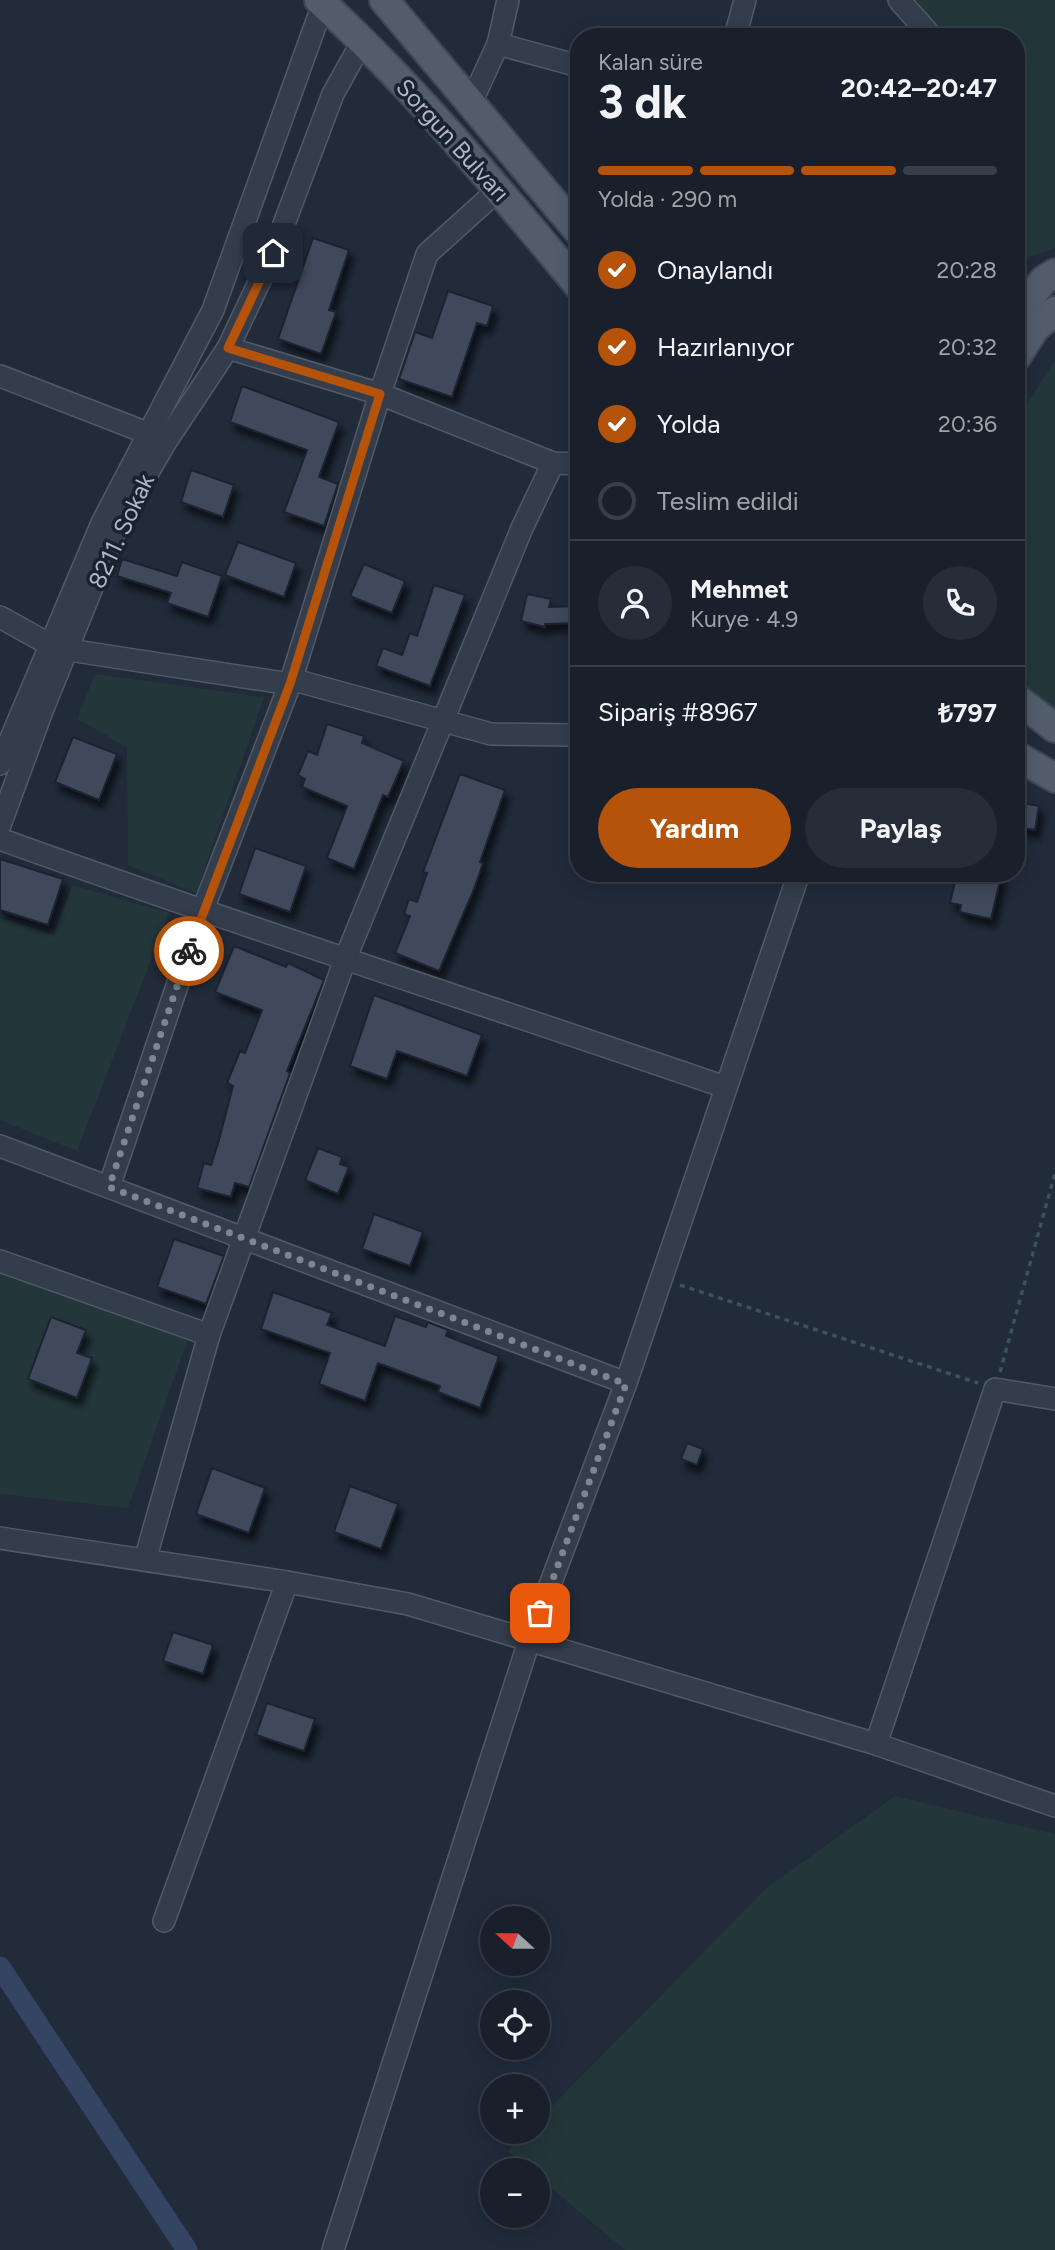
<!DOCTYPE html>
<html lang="tr">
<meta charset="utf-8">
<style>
:root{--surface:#19202c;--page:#262d38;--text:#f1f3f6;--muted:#9fa3a9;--line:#373e48;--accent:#b45309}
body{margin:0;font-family:Figtree,sans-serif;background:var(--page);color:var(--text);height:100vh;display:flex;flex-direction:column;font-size:26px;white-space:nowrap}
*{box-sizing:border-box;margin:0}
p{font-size:23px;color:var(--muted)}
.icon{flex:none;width:38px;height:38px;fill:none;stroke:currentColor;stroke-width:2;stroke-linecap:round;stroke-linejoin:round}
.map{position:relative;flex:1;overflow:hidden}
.panel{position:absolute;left:570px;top:28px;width:455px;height:854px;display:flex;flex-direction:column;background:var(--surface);border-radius:28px;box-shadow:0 4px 18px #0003,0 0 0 2px var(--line)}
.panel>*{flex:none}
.needle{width:46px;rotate:291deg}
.controls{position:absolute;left:480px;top:1906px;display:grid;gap:14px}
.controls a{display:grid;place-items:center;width:70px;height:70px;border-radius:50%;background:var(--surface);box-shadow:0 4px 18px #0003,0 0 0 2px var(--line);font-size:35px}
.pin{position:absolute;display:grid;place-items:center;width:60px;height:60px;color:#fff;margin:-30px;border-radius:14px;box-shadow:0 4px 10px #0006}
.courier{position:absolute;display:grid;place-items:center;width:70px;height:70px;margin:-35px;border:5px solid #b45309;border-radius:50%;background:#fff;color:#222;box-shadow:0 2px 9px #0007}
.overview em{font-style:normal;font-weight:700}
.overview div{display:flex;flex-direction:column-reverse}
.overview{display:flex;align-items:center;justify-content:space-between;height:119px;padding:0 28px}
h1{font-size:46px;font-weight:700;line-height:52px}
.bar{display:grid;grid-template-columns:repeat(4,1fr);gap:10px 7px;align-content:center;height:84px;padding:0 28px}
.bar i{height:9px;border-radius:5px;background:var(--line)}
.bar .active{background:var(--accent)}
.bar p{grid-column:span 4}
.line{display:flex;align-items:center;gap:18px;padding:0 28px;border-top:2px solid var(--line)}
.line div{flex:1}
.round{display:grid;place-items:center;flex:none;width:74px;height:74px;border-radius:37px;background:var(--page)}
ol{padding:0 28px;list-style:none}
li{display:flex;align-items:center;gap:21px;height:77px}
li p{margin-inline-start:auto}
li .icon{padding:7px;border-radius:50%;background:var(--accent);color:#fff;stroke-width:4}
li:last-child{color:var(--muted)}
li i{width:38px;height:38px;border:4px solid var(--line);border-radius:50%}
.primary-button{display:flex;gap:14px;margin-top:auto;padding:14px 28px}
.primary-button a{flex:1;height:80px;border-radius:42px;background:var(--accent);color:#fff;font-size:28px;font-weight:700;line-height:80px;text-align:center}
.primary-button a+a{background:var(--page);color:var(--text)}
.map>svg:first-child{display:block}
.green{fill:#23373b}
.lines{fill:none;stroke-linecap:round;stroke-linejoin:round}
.canal{stroke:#334562;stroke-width:21}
.building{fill:#3f4a5c;stroke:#1c2431;stroke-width:2;filter:url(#shadow)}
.minor-casing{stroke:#525a68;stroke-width:24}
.major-casing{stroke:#3e4654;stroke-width:32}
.path{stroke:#3d5356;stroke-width:3.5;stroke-dasharray:5 5;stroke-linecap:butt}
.minor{stroke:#343d4b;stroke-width:21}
.major{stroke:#525c6b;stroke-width:28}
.done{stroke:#7d8696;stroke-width:7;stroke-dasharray:0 12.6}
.route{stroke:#b45309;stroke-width:9}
.labels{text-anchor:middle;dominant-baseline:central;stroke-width:7;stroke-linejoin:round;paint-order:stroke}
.street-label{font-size:24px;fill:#afb7c7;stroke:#1a222f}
</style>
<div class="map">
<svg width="1055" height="2250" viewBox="0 0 1055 2250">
<defs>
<filter id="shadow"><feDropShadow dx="4.5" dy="8" stdDeviation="3.5" flood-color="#0009"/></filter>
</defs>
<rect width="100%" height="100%" fill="#212b3a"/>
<g class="green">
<path d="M916,0h139v248l-38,13v-224h-83z"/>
<path d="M1055,360v350l-38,-30v-261z"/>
<path d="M95,674l169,23 -68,196 -68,-28 -1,-118 -50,-28z"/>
<path d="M72,885l97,28 -92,238 -77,-31v-202l54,17z"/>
<path d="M0,1274l189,62 -61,172 -128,-14z"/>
<path d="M895,1796l160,38v416h-430l-88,-74v-6h-7l-22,-19 19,-19h10v-11l231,-234z"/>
</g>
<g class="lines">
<path class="canal" d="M0,1967l187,283"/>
</g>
<g class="building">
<path d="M313,238l36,12 -20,60 7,2 -15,42 -43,-15z"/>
<path d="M448,291l45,15 -6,20 -10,-3 -25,74 -53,-18 16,-47 17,6z"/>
<path d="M242,386l97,36 -20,55 19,7 -14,42 -40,-14 23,-62 -77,-28z"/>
<path d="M191,470l43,15 -11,32 -42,-15z"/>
<path d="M238,542l58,21 -12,34 -59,-22z"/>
<path d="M122,559l55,17 5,-14 40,14 -14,41 -41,-14 4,-10 -54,-17z"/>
<path d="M364,564l41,17 -13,32 -42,-17z"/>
<path d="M434,585l31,10 -35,91 -54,-20 7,-18 19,7 8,-22 7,3z"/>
<path d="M527,594l24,5 -2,8 30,-1v17l-34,1v3l-24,-6z"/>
<path d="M327,724l37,12 -2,7 42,18 -16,36 -5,-2 -29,74 -27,-11 20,-52 -45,-19 3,-8 -7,-4 10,-24 9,4z"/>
<path d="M73,737l44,17 -18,46 -44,-18z"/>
<path d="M460,774l45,16 -25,72 3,1 -9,26 -35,82 -44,-18 15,-37 -6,-2 5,-15 8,3 10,-29 -4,-1z"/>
<path d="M1017,802l22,4 -4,24 -18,-3z"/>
<path d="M255,848l51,18 -16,46 -51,-18z"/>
<path d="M0,859l63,20 -15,46 -48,-15z"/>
<path d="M957,873l44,3 -10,43 -31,-7 1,-7 -11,-2z"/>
<path d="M234,946l52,21 2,-4 36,17 -37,91 3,2 -41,114 -14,-4 -4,14 -34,-9 7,-25 7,2 8,-25 14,-54 -6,-3 13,-32 5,2 17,-43 -47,-18z"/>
<path d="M374,995l108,40 -15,41 -70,-25 -10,28 -37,-13z"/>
<path d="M318,1148l24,9 -2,7 9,3 -11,27 -33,-14z"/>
<path d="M374,1214l49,18 -13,34 -48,-17z"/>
<path d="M174,1239l50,17 -18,48 -49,-17z"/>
<path d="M273,1292l59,21 -5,12 58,21 10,-30 31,11 2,-5 20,8 -2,6 53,20 -19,52 -42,-16 2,-6 -62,-23 -13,38 -46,-17 11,-31 -69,-24z"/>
<path d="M51,1317l35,13 -9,23 15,5 -15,40 -49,-19z"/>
<path d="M687,1443l16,6 -6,16 -16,-6z"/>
<path d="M212,1468l53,20 -16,45 -53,-19z"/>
<path d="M350,1486l48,18 -17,45 -47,-17z"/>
<path d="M173,1632l40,13 -10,29 -40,-13z"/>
<path d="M267,1703l48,16 -11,32 -48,-16z"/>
</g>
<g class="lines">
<defs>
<g id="minor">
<path d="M899,0l33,37"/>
<path d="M735,37l10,-37"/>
<path d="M498,44l81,22"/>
<path d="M470,105l28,-61 10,-44"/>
<path d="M228,348l152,46 173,69 26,1"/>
<path d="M0,376l147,57"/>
<path d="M0,617l52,29 17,4 221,34 8,-3 193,53 88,1"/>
<path d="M0,764l102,-241 111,-213 110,-306"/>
<path d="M0,825l42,-114 75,-185 48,-83 63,-95 45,-95 60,-159 30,-54"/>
<path d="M0,839c240,87 483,165 725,248"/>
<path d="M0,1146l626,237"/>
<path d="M109,1187l93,-275 88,-228 90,-290 47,-140 71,-64"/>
<path d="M0,1261l209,74"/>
<path d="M0,1538l287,44 121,22 468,140 119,-355 60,10"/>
<path d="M145,1560l64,-225 137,-378 176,-429 31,-65"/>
<path d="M876,1744l179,62"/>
<path d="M164,1921l123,-339"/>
<path d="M333,2250l197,-612 96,-255 173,-510"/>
</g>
<g id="major">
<path d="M319,0c95,87 178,188 260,286"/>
<path d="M384,0l195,232"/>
<path d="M1017,313l27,-33 11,-7"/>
<path d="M1017,356l18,-28 20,-17"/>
<path d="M1017,699l38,29"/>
<path d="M1017,756l38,22"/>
</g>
</defs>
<use href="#minor" class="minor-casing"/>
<use href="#major" class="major-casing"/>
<g class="path">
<path d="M680,1285l298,98"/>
<path d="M1000,1372l55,-199"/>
</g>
<use href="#minor" class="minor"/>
<use href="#major" class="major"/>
</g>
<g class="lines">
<path class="done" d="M189,951l-80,236 517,197 -86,229"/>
<path class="route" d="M189,951l101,-267 90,-290 -152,-46 45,-95"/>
</g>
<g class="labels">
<g class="street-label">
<text transform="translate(453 140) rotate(48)">Sorgun Bulvarı</text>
<text transform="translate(121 531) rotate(-65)">8211. Sokak</text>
</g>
</g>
</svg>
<div class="controls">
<a><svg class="needle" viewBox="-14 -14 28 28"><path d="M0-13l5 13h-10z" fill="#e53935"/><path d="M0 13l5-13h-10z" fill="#9fa3a9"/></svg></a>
<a><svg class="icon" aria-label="locate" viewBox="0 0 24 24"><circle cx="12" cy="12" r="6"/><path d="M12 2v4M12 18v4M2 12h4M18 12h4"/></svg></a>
<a>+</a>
<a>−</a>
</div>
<div class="pin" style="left:540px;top:1613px;background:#ea580c"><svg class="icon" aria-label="bag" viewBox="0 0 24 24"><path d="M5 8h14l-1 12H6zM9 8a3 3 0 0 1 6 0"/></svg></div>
<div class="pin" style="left:273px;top:253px;background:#1f2937"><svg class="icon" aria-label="home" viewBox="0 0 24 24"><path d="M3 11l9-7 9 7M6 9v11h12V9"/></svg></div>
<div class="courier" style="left:189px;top:951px"><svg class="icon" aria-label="bike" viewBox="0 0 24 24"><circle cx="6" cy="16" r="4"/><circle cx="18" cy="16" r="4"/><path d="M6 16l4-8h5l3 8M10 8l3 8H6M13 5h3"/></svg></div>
<section class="panel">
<div class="overview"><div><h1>3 dk</h1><p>Kalan süre</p></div><em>20:42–20:47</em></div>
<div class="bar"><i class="active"></i><i class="active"></i><i class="active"></i><i></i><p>Yolda · 290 m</p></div>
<ol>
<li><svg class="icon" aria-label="check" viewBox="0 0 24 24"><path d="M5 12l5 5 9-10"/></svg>Onaylandı<p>20:28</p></li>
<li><svg class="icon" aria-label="check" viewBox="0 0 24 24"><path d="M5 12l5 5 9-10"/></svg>Hazırlanıyor<p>20:32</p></li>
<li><svg class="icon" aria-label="check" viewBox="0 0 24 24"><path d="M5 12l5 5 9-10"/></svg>Yolda<p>20:36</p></li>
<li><i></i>Teslim edildi</li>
</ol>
<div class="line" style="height:126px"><a class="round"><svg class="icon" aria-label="person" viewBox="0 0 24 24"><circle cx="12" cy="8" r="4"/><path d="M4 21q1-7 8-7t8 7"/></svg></a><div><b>Mehmet</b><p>Kurye · 4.9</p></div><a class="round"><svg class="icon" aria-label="phone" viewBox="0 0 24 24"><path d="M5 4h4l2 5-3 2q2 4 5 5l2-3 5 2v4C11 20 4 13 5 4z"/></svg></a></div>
<div class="line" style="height:91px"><div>Sipariş #8967</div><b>₺797</b></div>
<div class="primary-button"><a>Yardım</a><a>Paylaş</a></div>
</section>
</div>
